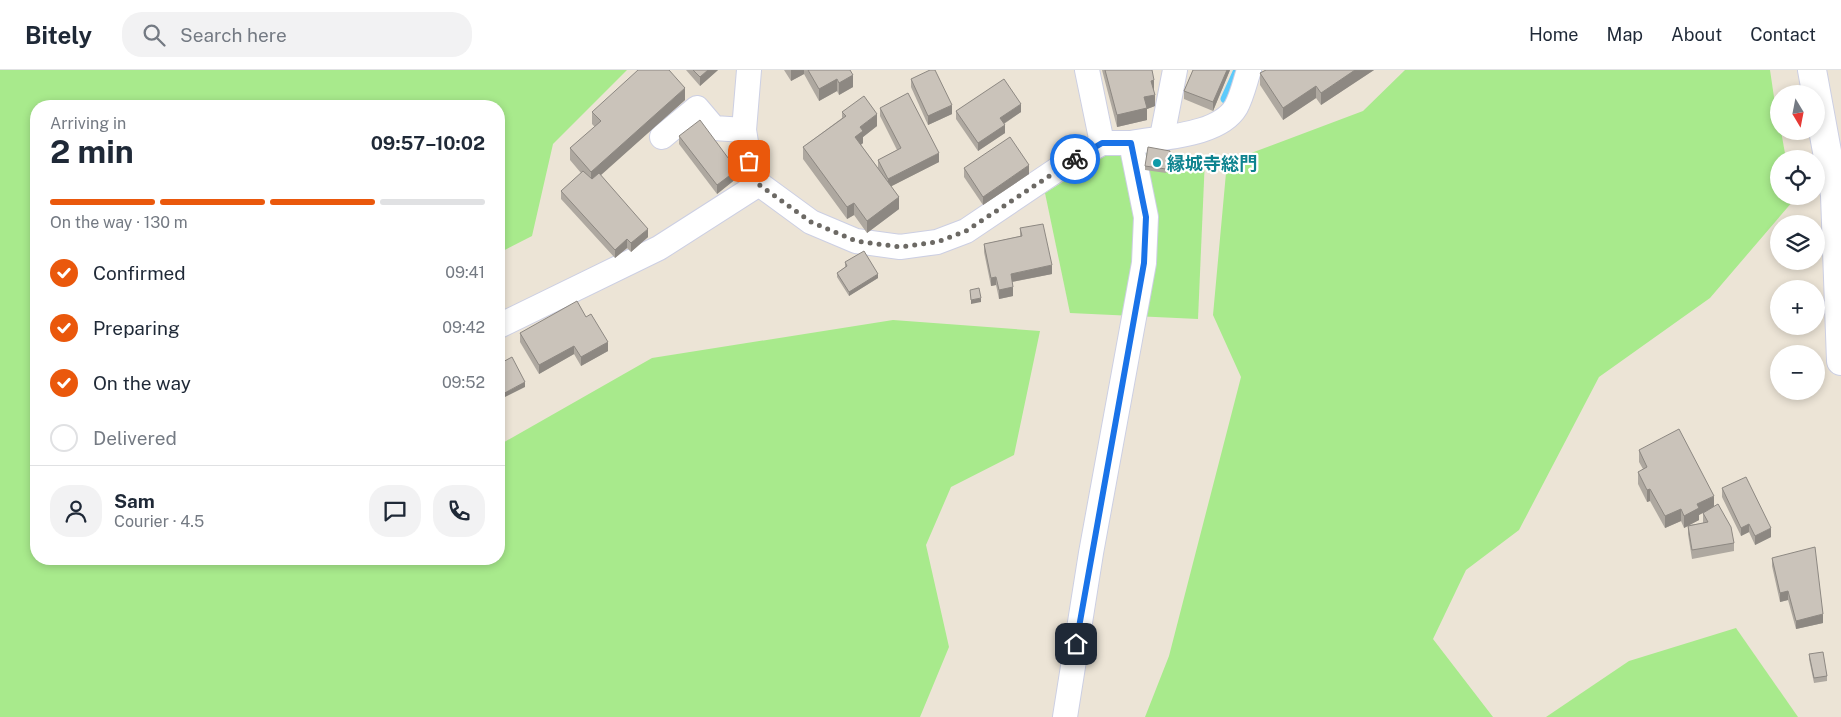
<!DOCTYPE html>
<meta charset="utf-8">
<style>
:root{--surface:#fff;--page:#f2f2f3;--text:#1f2937;--muted:#747a83;--line:#e0e1e3;--accent:#ea580c}
body{margin:0;font-family:"Public Sans","Noto Sans JP",sans-serif;background:var(--page);color:var(--text);height:100vh;display:flex;flex-direction:column;font-size:19px;white-space:nowrap}
*{box-sizing:border-box;margin:0}
p{font-size:16px;color:var(--muted)}
.icon{flex:none;width:28px;height:28px;fill:none;stroke:currentColor;stroke-width:2;stroke-linecap:round;stroke-linejoin:round}
.map{position:relative;flex:1;overflow:hidden}
.sheet{position:absolute;left:30px;top:30px;width:475px;height:465px;display:flex;flex-direction:column;background:var(--surface);border-radius:20px;box-shadow:0 2px 8px #0003}
.sheet>*{flex:none}
.needle{width:32px;rotate:170deg}
.controls{position:absolute;left:1770px;top:15px;display:grid;gap:10px}
.controls a{display:grid;place-items:center;width:55px;height:55px;border-radius:50%;background:var(--surface);box-shadow:0 2px 8px #0003;font-size:25px}
.pin{position:absolute;display:grid;place-items:center;width:42px;height:42px;color:#fff;margin:-21px;border-radius:10px;box-shadow:0 2px 8px #0006}
.courier{position:absolute;display:grid;place-items:center;width:50px;height:50px;margin:-25px;border:4px solid #1a73e8;border-radius:50%;background:#fff;color:#222;box-shadow:0 1px 6px #0007}
.headline em{font-style:normal;font-weight:700}
.headline div{display:flex;flex-direction:column-reverse}
.headline{display:flex;align-items:center;justify-content:space-between;height:85px;padding:0 20px}
h1{font-size:32px;font-weight:700;line-height:38px}
.bar{display:grid;grid-template-columns:repeat(4,1fr);gap:8px 5px;align-content:center;height:60px;padding:0 20px}
.bar i{height:6px;border-radius:4px;background:var(--line)}
.bar .active{background:var(--accent)}
.bar p{grid-column:span 4}
.line{display:flex;align-items:center;gap:12px;padding:0 20px;border-top:1px solid var(--line)}
.line div{flex:1}
.round{display:grid;place-items:center;flex:none;width:52px;height:52px;border-radius:20px;background:var(--page)}
ol{padding:0 20px;list-style:none}
li{display:flex;align-items:center;gap:15px;height:55px}
li p{margin-inline-start:auto}
li .icon{padding:5px;border-radius:50%;background:var(--accent);color:#fff;stroke-width:4}
li:last-child{color:var(--muted)}
li i{width:28px;height:28px;border:2px solid var(--line);border-radius:50%}
header{display:flex;align-items:center;gap:30px;box-sizing:border-box;height:70px;padding:0 25px;background:var(--surface);border-bottom:1px solid var(--line)}
header strong{font-size:24px}
nav{display:flex;gap:28px;margin-inline-start:auto;font-size:18px}
.search{width:350px;height:45px;background:var(--page);display:flex;align-items:center;gap:12px;box-sizing:border-box;padding:0 18px;border-radius:20px;color:var(--muted);font-size:19px}
.map>svg:first-child{display:block}
.green{fill:#a8ea8c}
.lines{fill:none;stroke-linecap:round;stroke-linejoin:round}
.stream{stroke:#5ccafb;stroke-width:9}
.street-casing{stroke:#cccfe3;stroke-width:26}
.secondary-casing{stroke:#cccfe3;stroke-width:30}
.street{stroke:#fff;stroke-width:24}
.secondary{stroke:#fff;stroke-width:28}
.wall{fill:#aea8a0;fill-rule:evenodd}
.shaded-wall{fill:#8d8882}
.building{fill:#cac3ba;stroke:#8d8882}
.done{stroke:#6c6964;stroke-width:5;stroke-dasharray:0 9}
.route{stroke:#1a73e8;stroke-width:6}
.culture-dot{fill:#0f9aa8;stroke:#fff;stroke-width:2}
.labels{text-anchor:middle;dominant-baseline:central;stroke-width:4.5;stroke-linejoin:round;paint-order:stroke}
.culture-label{font-size:18px;font-weight:bold;fill:#0d838f;stroke:#fff;text-anchor:start}
</style>
<header>
<strong>Bitely</strong>
<div class="search"><svg class="icon" aria-label="search" viewBox="0 0 24 24"><circle cx="10" cy="10" r="6"/><path d="M15 15l6 6"/></svg>Search here</div>
<nav><a>Home</a><a>Map</a><a>About</a><a>Contact</a></nav>
</header>
<div class="map">
<svg width="1841" height="647" viewBox="0 0 1841 647">
<rect width="100%" height="100%" fill="#ece4d6"/>
<g class="green">
<path d="M0,0h627l-74,74 -21,92 -33,17v-147h-463v453h463v-114l153,-87 241,-38 147,11 -26,124 -63,32 -25,58 23,102 -29,70h-920z"/>
<path d="M1405,0h365l9,61h2l5,28h-7v37h13l1,5 -83,97 -111,79 -80,153 -53,40 -33,69 60,78h-348l24,-61 72,-279 -28,-62 14,-153 136,-51z"/>
<path d="M1143,79l62,9 -7,161 -128,-6 -25,-120 63,-39z"/>
<path d="M1736,558l62,89h-252l83,-56z"/>
</g>
<g class="lines">
<path class="stream" d="M1225,29l13,-29"/>
<defs>
<g id="street">
<path d="M749,0l-5,60 5,31 10,23 52,38 45,19 44,6 37,-5 29,-11 95,-64 41,-24h29"/>
<path d="M1087,0l15,73"/>
<path d="M662,67l35,-29 17,20 30,2"/>
<path d="M1162,67l13,-67"/>
<path d="M499,256l160,-78 100,-64"/>
<path d="M1065,647l26,-164 53,-290 2,-46 -15,-74c30,-6 88,-7 105,-36 6,-11 9,-25 13,-37"/>
</g>
<path id="secondary" d="M1812,0l23,125 6,166"/>
</defs>
<use href="#street" class="street-casing"/>
<use href="#secondary" class="secondary-casing"/>
<use href="#street" class="street"/>
<use href="#secondary" class="secondary"/>
</g>
<g class="wall">
<path d="M686,0h32l-18,16z"/>
<path d="M784,0h66l3,17 -14,8 -2,-4 -18,10 -15,-27 -13,7z"/>
<path d="M1102,0h50l3,36 -8,3v11l-30,7z"/>
<path d="M1193,0h37l-17,41 -29,-12v-8z"/>
<path d="M1266,0h108l-53,35 -5,-7 -33,22 -23,-35v-12z"/>
<path d="M911,9l41,35 -24,11 -17,-38z"/>
<path d="M685,30l-85,75 48,62 -17,15 -4,-4 -12,10 -54,-59v-8l20,-18 -11,-13v-12l25,-21 -3,-3v-12z"/>
<path d="M880,38l59,54 -48,24 8,23 -32,24 -13,-18 -7,4 -44,-60v-12l39,-29v-6l35,14 -14,11v6l-2,2 17,23v-8l19,-10 -17,-34z"/>
<path d="M956,41l65,1 -17,12 1,9 -27,18 -22,-32z"/>
<path d="M679,66l58,42 -20,16 -38,-50z"/>
<path d="M1170,85l-4,18 -21,-3v-4z"/>
<path d="M964,98l65,6 -46,31 -19,-28z"/>
<path d="M1020,158l32,46 -40,8 1,14 -14,3 -3,-14 -5,1 -7,-34v-8l36,-8z"/>
<path d="M845,192l33,16 -29,18 -12,-19v-4l8,-6z"/>
<path d="M586,247l22,34 -27,15 -7,-12 -35,20 -19,-32v-9z"/>
<path d="M1639,380l75,57 20,36v8l-42,8 -4,-25v-8l-4,2 -3,-7 -16,7 -15,-27 -3,1 -9,-18v-12l5,-3 -4,-7zM1704,442l-1,1v10l-14,2 10,-5v-5z"/>
<path d="M1722,418l49,49 -16,8 -6,-13 -8,4 -19,-39z"/>
<path d="M1772,488l51,65 -27,6 -8,-29 -8,2 -8,-36z"/>
<path d="M1809,584l18,22v5l-13,2 -5,-24z"/>
</g>
<g class="shaded-wall">
<path d="M708,0h10l-18,16v-9z"/>
<path d="M791,0h13v4l-13,7z"/>
<path d="M1227,0h3l-17,41v-9z"/>
<path d="M1355,0h19l-53,35v-12z"/>
<path d="M853,5v12l-14,8v-12z"/>
<path d="M837,9v12l-18,10v-12z"/>
<path d="M1154,10v12l-3,-11z"/>
<path d="M1316,16v12l-33,22v-12z"/>
<path d="M685,18v12l-94,84v-12z"/>
<path d="M1155,25v11l-8,3v11l-30,7v-12l27,-18z"/>
<path d="M1021,34v8l-21,14v-8z"/>
<path d="M952,35v9l-24,11v-9z"/>
<path d="M877,44v12l-14,11v6l-8,6v-12l5,-10z"/>
<path d="M1005,55v8l-27,18v-8z"/>
<path d="M939,83v9l-51,26v-9z"/>
<path d="M1029,95v9l-46,31v-8z"/>
<path d="M737,100v8l-20,16v-9z"/>
<path d="M899,127v12l-32,24v-12z"/>
<path d="M854,133v12l-7,4v-12z"/>
<path d="M648,159v8l-17,15v-9z"/>
<path d="M627,169v9l-12,10v-8z"/>
<path d="M1052,195v9l-41,8v-8z"/>
<path d="M878,204v4l-29,18v-4z"/>
<path d="M996,207v8l-5,1v-8z"/>
<path d="M1013,217v9l-14,3v-9z"/>
<path d="M981,228v4l-10,2v-4z"/>
<path d="M608,272v9l-27,15v-9z"/>
<path d="M574,276v8l-35,20v-9z"/>
<path d="M525,312v5l-26,13v-4z"/>
<path d="M1650,419v12l-3,1v-12z"/>
<path d="M1714,426v11l-15,8v5l-15,8v-12l13,-12z"/>
<path d="M1681,439v12l-16,7v-12z"/>
<path d="M1749,454v8l-8,4v-8z"/>
<path d="M1771,458v9l-16,8v-9z"/>
<path d="M1788,521v9l-8,2v-9z"/>
<path d="M1823,544v9l-27,6v-8z"/>
</g>
<g class="building">
<path d="M638,0h31l16,18 -94,84 -21,-24 31,-27 -9,-9z"/>
<path d="M693,0h15l-8,7z"/>
<path d="M808,0h42l3,5 -14,8 -2,-4 -18,10z"/>
<path d="M930,0h5l17,35 -24,11 -17,-37z"/>
<path d="M1105,0h47l2,10 -3,1 4,14 -11,2 3,11 -30,7z"/>
<path d="M1193,0h34l-14,32 -29,-11z"/>
<path d="M1266,0h89l-34,23 -5,-7 -33,22 -23,-35z"/>
<path d="M1004,9l17,25 -21,14 5,7 -27,18 -22,-32z"/>
<path d="M908,23l31,60 -51,26 -10,-19 23,-12 -21,-40z"/>
<path d="M864,26l13,18 -17,13 3,4 -8,6 44,60 -32,24 -13,-18 -7,4 -44,-60 43,-31 -4,-4z"/>
<path d="M700,50l37,50 -20,15 -38,-49z"/>
<path d="M1010,67l19,28 -46,32 -19,-29z"/>
<path d="M1148,77l22,4 -4,18 -21,-3z"/>
<path d="M583,101l9,8 7,-6 49,56 -17,14 -4,-4 -12,11 -54,-59z"/>
<path d="M1043,154l9,41 -41,9 2,13 -14,3 -3,-13 -5,1 -7,-34 38,-8 -2,-8z"/>
<path d="M864,181l14,23 -29,18 -12,-19 10,-7 -2,-4z"/>
<path d="M979,218l2,10 -10,2 -1,-10z"/>
<path d="M577,231l9,16 5,-3 17,28 -27,15 -7,-11 -35,19 -19,-32z"/>
<path d="M512,287l13,25 -26,14v-32z"/>
<path d="M1679,359l35,67 -17,8 2,4 -15,8 -3,-7 -16,7 -15,-27 -3,1 -9,-18 9,-5 -8,-17z"/>
<path d="M1746,407l25,51 -16,8 -6,-12 -8,4 -19,-40z"/>
<path d="M1718,434l13,23 3,16 -42,7 -4,-24 20,-4 -5,-9z"/>
<path d="M1815,477l8,67 -27,7 -8,-30 -8,2 -8,-35z"/>
<path d="M1823,582l4,24 -13,2 -5,-24z"/>
</g>
<g class="lines">
<path class="done" d="M749,91l9,23 53,38 45,19 44,6 37,-5 29,-11 109,-72"/>
<path class="route" d="M1075,89l27,-16h29l15,74 -2,46 -68,381"/>
</g>
<circle class="culture-dot" cx="1157" cy="93" r="5"/>
<g class="labels">
<g class="culture-label">
<text x="1167" y="93">縁城寺総門</text>
</g>
</g>
</svg>
<div class="controls">
<a><svg class="needle" viewBox="-14 -14 28 28"><path d="M0-13l5 13h-10z" fill="#e53935"/><path d="M0 13l5-13h-10z" fill="#747a83"/></svg></a>
<a><svg class="icon" aria-label="locate" viewBox="0 0 24 24"><circle cx="12" cy="12" r="6"/><path d="M12 2v4M12 18v4M2 12h4M18 12h4"/></svg></a>
<a><svg class="icon" aria-label="layers" viewBox="0 0 24 24"><path d="M12 4l9 5-9 5-9-5zM3 14l9 5 9-5"/></svg></a>
<a>+</a>
<a>−</a>
</div>
<div class="pin" style="left:749px;top:91px;background:#ea580c"><svg class="icon" aria-label="bag" viewBox="0 0 24 24"><path d="M5 8h14l-1 12H6zM9 8a3 3 0 0 1 6 0"/></svg></div>
<div class="pin" style="left:1076px;top:574px;background:#1f2937"><svg class="icon" aria-label="home" viewBox="0 0 24 24"><path d="M3 11l9-7 9 7M6 9v11h12V9"/></svg></div>
<div class="courier" style="left:1075px;top:89px"><svg class="icon" aria-label="bike" viewBox="0 0 24 24"><circle cx="6" cy="16" r="4"/><circle cx="18" cy="16" r="4"/><path d="M6 16l4-8h5l3 8M10 8l3 8H6M13 5h3"/></svg></div>
<section class="sheet">
<div class="headline"><div><h1>2 min</h1><p>Arriving in</p></div><em>09:57–10:02</em></div>
<div class="bar"><i class="active"></i><i class="active"></i><i class="active"></i><i></i><p>On the way · 130 m</p></div>
<ol>
<li><svg class="icon" aria-label="check" viewBox="0 0 24 24"><path d="M5 12l5 5 9-10"/></svg>Confirmed<p>09:41</p></li>
<li><svg class="icon" aria-label="check" viewBox="0 0 24 24"><path d="M5 12l5 5 9-10"/></svg>Preparing<p>09:42</p></li>
<li><svg class="icon" aria-label="check" viewBox="0 0 24 24"><path d="M5 12l5 5 9-10"/></svg>On the way<p>09:52</p></li>
<li><i></i>Delivered</li>
</ol>
<div class="line" style="height:90px"><a class="round"><svg class="icon" aria-label="person" viewBox="0 0 24 24"><circle cx="12" cy="8" r="4"/><path d="M4 21q1-7 8-7t8 7"/></svg></a><div><b>Sam</b><p>Courier · 4.5</p></div><a class="round"><svg class="icon" aria-label="chat" viewBox="0 0 24 24"><path d="M4 5h16v11H9l-5 4z"/></svg></a><a class="round"><svg class="icon" aria-label="phone" viewBox="0 0 24 24"><path d="M5 4h4l2 5-3 2q2 4 5 5l2-3 5 2v4C11 20 4 13 5 4z"/></svg></a></div>
</section>
</div>
